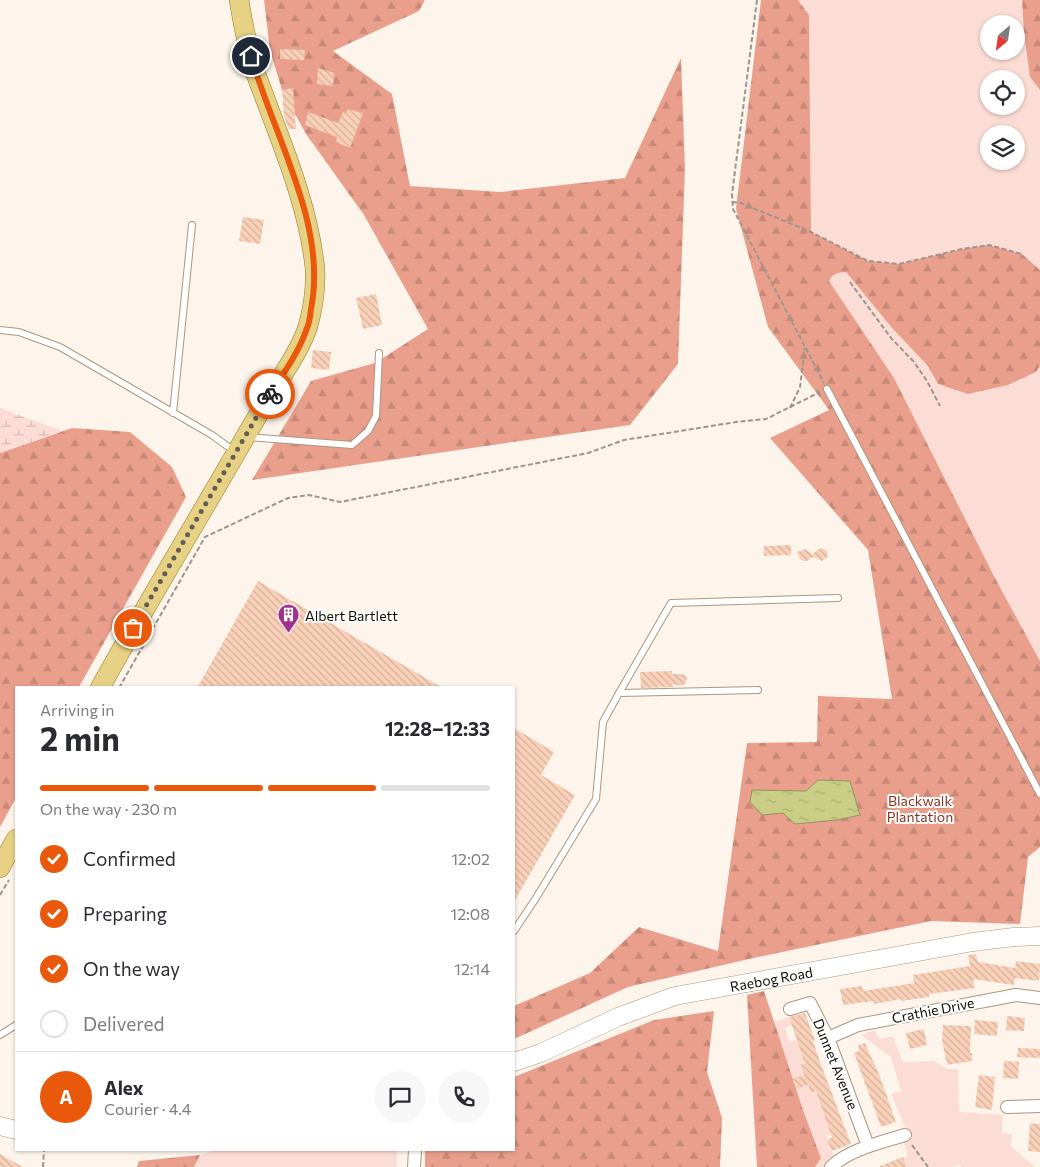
<!DOCTYPE html>
<meta charset="utf-8">
<style>
:root{--surface:#fff;--page:#f7f7f7;--text:#2b2b33;--muted:#7c7c81;--line:#e1e1e2;--accent:#ea580c}
body{margin:0;font-family:Commissioner,sans-serif;background:var(--page);color:var(--text);height:100vh;display:flex;flex-direction:column;font-size:19px;white-space:nowrap}
*{box-sizing:border-box;margin:0}
p{font-size:16px;color:var(--muted)}
.icon{flex:none;width:28px;height:28px;fill:none;stroke:currentColor;stroke-width:2;stroke-linecap:round;stroke-linejoin:round}
.map{position:relative;flex:1;overflow:hidden}
.side{position:absolute;left:15px;top:686px;width:500px;height:465px;display:flex;flex-direction:column;background:var(--surface);border-radius:0px;box-shadow:0 1px 4px #0004}
.side>*{flex:none}
.needle{width:32px;rotate:209deg}
.controls{position:absolute;left:980px;top:15px;display:grid;gap:10px}
.controls a{display:grid;place-items:center;width:45px;height:45px;border-radius:50%;background:var(--surface);box-shadow:0 1px 4px #0004;font-size:25px}
.pin{position:absolute;display:grid;place-items:center;width:42px;height:42px;color:#fff;margin:-21px;border:2px solid #fff;border-radius:50%;box-shadow:0 1px 5px #0007}
.courier{position:absolute;display:grid;place-items:center;width:50px;height:50px;margin:-25px;border:4px solid #ea580c;border-radius:50%;background:#fff;color:#222;box-shadow:0 1px 6px #0007}
.overview em{font-style:normal;font-weight:700}
.overview div{display:flex;flex-direction:column-reverse}
.overview{display:flex;align-items:center;justify-content:space-between;height:85px;padding:0 25px}
h1{font-size:32px;font-weight:700;line-height:38px}
.bar{display:grid;grid-template-columns:repeat(4,1fr);gap:8px 5px;align-content:center;height:60px;padding:0 25px}
.bar i{height:6px;border-radius:4px;background:var(--line)}
.bar .on{background:var(--accent)}
.bar p{grid-column:span 4}
.line{display:flex;align-items:center;gap:12px;padding:0 25px;border-top:1px solid var(--line)}
.line div{flex:1}
.round{display:grid;place-items:center;flex:none;width:52px;height:52px;border-radius:26px;background:var(--page)}
ol{padding:0 25px;list-style:none}
li{display:flex;align-items:center;gap:15px;height:55px}
li p{margin-inline-start:auto}
li .icon{padding:5px;border-radius:50%;background:var(--accent);color:#fff;stroke-width:4}
li:last-child{color:var(--muted)}
li i{width:28px;height:28px;border:2px solid var(--line);border-radius:50%}
.map>svg:first-child{display:block}
.green{fill:#fcddd5;fill-rule:evenodd}
.forest{fill:url(#forest-firs)}
.wetland{fill:url(#wetland-marsh)}
.water{fill:url(#water-ripples);stroke:#92935e}
.building{fill:url(#building-back-hatch)}
.lines{fill:none;stroke-linecap:round;stroke-linejoin:round}
.lane-casing{stroke:#ab9780;stroke-width:8}
.street-casing{stroke:#ab9780;stroke-width:14}
.secondary-casing{stroke:#ab9780;stroke-width:19}
.primary-casing{stroke:#927822;stroke-width:20}
.path{stroke:#9d968d;stroke-width:2;stroke-dasharray:5 2.5;stroke-linecap:butt}
.lane{stroke:#fff;stroke-width:6}
.street{stroke:#fff;stroke-width:12}
.secondary{stroke:#fff;stroke-width:18}
.primary{stroke:#e7d184;stroke-width:19}
.done{stroke:#645d55;stroke-width:5;stroke-dasharray:0 9}
.route{stroke:#ea580c;stroke-width:6}
.labels{text-anchor:middle;dominant-baseline:central;stroke-width:4;stroke-linejoin:round;paint-order:stroke}
.poi-label{font-size:14px;fill:#110b04;stroke:#fff;text-anchor:start}
.park-label{font-size:14px;fill:#8b3320;stroke:#fff}
.street-label{font-size:14px;fill:#110b04;stroke:#fff}
</style>
<div class="map">
<svg width="1040" height="1167" viewBox="0 0 1040 1167">
<defs>
<pattern id="forest-firs" width="22" height="20" patternUnits="userSpaceOnUse" patternTransform="scale(1.25)"><rect width="22" height="20" fill="#ea9f8d"/><path d="M5 1l3.5 6h-7zM16 11l3.5 6h-7z" fill="#c88878"/></pattern>
<pattern id="wetland-marsh" width="20" height="14" patternUnits="userSpaceOnUse" patternTransform="scale(1.25)"><rect width="20" height="14" fill="#fcddd5"/><path d="M1 5h8M5 5V1M11 12h8M15 12V8" fill="none" stroke="#d7bcb5"/></pattern>
<pattern id="water-ripples" width="26" height="14" patternUnits="userSpaceOnUse" patternTransform="scale(1.25)"><rect width="26" height="14" fill="#c9cd85"/><path d="M2 4q2-2 4 0t4 0M15 11q2-2 4 0t4 0" fill="none" stroke="#acaf71"/></pattern>
<pattern id="building-back-hatch" width="6" height="6" patternUnits="userSpaceOnUse" patternTransform="scale(1.25)"><rect width="6" height="6" fill="#f9d0b8"/><path d="M-1 5l2 2M0 0l6 6M5-1l2 2" fill="none" stroke="#d4b19d"/></pattern>
</defs>
<rect width="100%" height="100%" fill="#fdf5eb"/>
<g class="green">
<path d="M798,0h224l2,33 6,44 10,13v180l-18,-16 -60,-5 -63,15 -31,-3 -57,-29 -2,-217zM989,24h27v27h-27zM989,79h27v27h-27zM989,134h27v27h-27z"/>
<path d="M846,272l46,56 36,38 10,18 98,-12 4,-6v295l-45,-83 -101,-200 -65,-97 3,-5 6,-3z"/>
<path d="M789,1017l3,8 -7,3 5,14 7,-2 8,24 -4,2 2,10 -9,4 3,9 11,-4 3,8 5,-2 3,9h2l10,34 -5,2 6,15 3,5 -11,11h-9l6,-10 -18,-47 -29,-88z"/>
<path d="M875,1030l4,9 14,-3 10,26 31,-1 14,8h10l1,43 44,3 -1,18 10,1 -1,12 24,21h-73v-1l-6,-1v2h-49l-3,-9 4,-2 -4,-11 1,-18 -14,-33 10,-3 -10,-34 -30,-22z"/>
<path d="M214,1150h183v17h-203l6,-12z"/>
</g>
<g class="forest">
<path d="M264,0h161l-6,11 -86,40 59,43 18,92 90,6 125,-14 56,-120 4,110 -7,196 -48,61 -378,55 59,-99 64,-18 53,-34 -64,-114 -58,-81 -24,-44 -12,-40z"/>
<path d="M761,0h37l11,15 2,217 57,29 31,3 63,-15 27,-4 33,9 18,16v96l-4,6 -28,13 -40,9 -30,-10 -10,-18 -36,-38 -46,-56 -8,1 -6,3 -3,5 65,97 101,200 45,83v186l-12,10 -8,67 -89,-3 -182,38 -121,28 -114,52v-33l76,-33 49,-46 79,24 29,-208 70,-1 1,-46 74,3 -24,-149 -98,-112 59,-28 -61,-83 -32,-118z"/>
<path d="M1022,0h18v90l-10,-13 -6,-44z"/>
<path d="M72,428l58,4 42,35 14,30 -107,190 -63,1v110l-16,29v-374z"/>
<path d="M764,991l39,119 18,48 -6,9h-58l-10,-172z"/>
<path d="M714,1011l-7,61 15,46 -2,49h-295v-17h89v-73l140,-57z"/>
<path d="M200,1155l-6,12h-57l2,-6z"/>
</g>
<path class="wetland" d="M0,408l63,23 -63,22z"/>
<path class="water" d="M818,780l32,1 10,34 -23,5 -42,4 -12,-11 -21,2 -12,-13 2,-12 54,1z"/>
<g class="building">
<path d="M280,49l25,1 -1,10 -24,-1z"/>
<path d="M318,68l16,5 -1,13 -16,-2z"/>
<path d="M293,88l3,41h-7l-5,-12 -2,-27z"/>
<path d="M348,109l15,4 -13,35 -14,-6 1,-5 -32,-12 3,-13 30,11 5,-11 3,1z"/>
<path d="M243,217l21,3 -4,24 -21,-3z"/>
<path d="M376,294l6,31 -19,4 -7,-31z"/>
<path d="M313,350l18,2 -2,18 -18,-2z"/>
<path d="M791,545v10l-27,1v-10z"/>
<path d="M822,548l4,2 2,3 -1,5 -5,3 -9,-4 -6,4h-4l-3,-2 -3,-7 8,-3 8,5 5,-5z"/>
<path d="M258,581l185,107h-246z"/>
<path d="M672,671v3h9l4,1 2,4 -2,5 -4,2 -8,-2v3l-32,1 -1,-16z"/>
<path d="M514,728l40,24 -13,23 34,20 -61,107z"/>
<path d="M976,954l2,8 37,6 1,-7 24,3 -1,17 -24,-3 -1,7 -41,-6 2,9 -46,6v3l-27,4 -1,-2 -27,5v-3l-31,4 -3,-16 22,-3 1,5 51,-8 -1,-8 57,-9 -2,-11z"/>
<path d="M805,1013l10,27 -2,1 6,18 32,85 -19,7 -5,-11 5,-2 -16,-47 -5,2 -3,-8 -11,4 -4,-10 11,-4 -4,-10 5,-1 -16,-47z"/>
<path d="M1007,1016l18,2 -1,13 -18,-1z"/>
<path d="M975,1020l23,2 -1,14 -23,-2z"/>
<path d="M943,1025l28,1 -1,27h2v8l-25,4 -5,-25z"/>
<path d="M924,1029l3,16 -17,4 -4,-16z"/>
<path d="M865,1043l14,31 17,48 -15,5 -27,-74 5,-2 -1,-6z"/>
<path d="M1018,1048l22,1v9l-23,-1z"/>
<path d="M1004,1061l15,1 -1,17 -15,-1z"/>
<path d="M979,1075l16,2 -3,33 -17,-3z"/>
<path d="M1030,1123l10,1v28l-12,-1z"/>
<path d="M0,1154l23,13h-23z"/>
<path d="M903,1157l4,10h-27v-1z"/>
</g>
<g class="lines">
<defs>
<g id="lane">
<path d="M0,330l19,2 41,15 152,88 22,16"/>
<path d="M827,389l213,405"/>
<path d="M173,413l19,-188"/>
<path d="M247,437l105,8 16,-14 8,-15 3,-63"/>
<path d="M619,693l52,-90 167,-5"/>
<path d="M514,931l22,-33 60,-99 7,-77 16,-29 139,-3"/>
<path d="M0,1035l16,-10"/>
</g>
<g id="street">
<path d="M790,1009l20,-6 18,35 40,108"/>
<path d="M828,1038l30,-13 158,-30 24,3"/>
<path d="M1007,1107l33,-1"/>
<path d="M414,1167l1,-17"/>
<path d="M831,1167c19,-18 49,-24 74,-32"/>
</g>
<g id="secondary">
<path id="s1" d="M514,1062l27,-9 77,-36 57,-21 298,-54 41,-5 26,-1"/>
<path d="M0,1126l16,4"/>
</g>
<g id="primary">
<path d="M100,688c51,-92 106,-182 158,-273 15,-28 41,-60 50,-89 5,-18 8,-38 7,-57 -7,-68 -36,-131 -59,-195 -8,-24 -13,-49 -17,-74"/>
<path d="M0,868l16,-29"/>
</g>
</defs>
<use href="#lane" class="lane-casing"/>
<use href="#street" class="street-casing"/>
<use href="#secondary" class="secondary-casing"/>
<use href="#primary" class="primary-casing"/>
<g class="path">
<path d="M757,0l-25,194 1,15 91,174"/>
<path d="M732,202l9,1 70,29 57,29 31,3 63,-15 27,-4 33,9"/>
<path d="M850,282l41,56 23,24 13,19 13,25"/>
<path d="M790,408l10,-21 5,-39"/>
<path d="M119,688l86,-151 83,-39 21,-3 31,7 248,-49 36,-13 112,-18 30,-3 54,-27"/>
<path d="M0,895l9,-15"/>
<path d="M912,1145l16,22"/>
<path d="M43,1167l1,-17"/>
</g>
<use href="#lane" class="lane"/>
<use href="#street" class="street"/>
<use href="#secondary" class="secondary"/>
<use href="#primary" class="primary"/>
</g>
<g class="lines">
<path class="done" d="M133,628l137,-234"/>
<path class="route" d="M251,56c22,79 77,169 60,253 -1,6 -1,13 -4,19 -8,24 -23,45 -37,66"/>
</g>
<defs>
<symbol id="building-pin" viewBox="-11 -11 22 30"><path d="M0 17L-7.5 6A9.5 9.5 0 1 1 7.5 6Z" fill="#a1308c" stroke="#fff"/><path d="M-4-6H4V6H1V3H-1V6H-4ZM-2.5-4.3h1.7v1.8h-1.7ZM.8-4.3h1.7v1.8H.8ZM-2.5-1h1.7V.8h-1.7ZM.8-1h1.7V.8H.8Z" fill="#fff"/></symbol>
</defs>
<g fill-rule="evenodd">
<use href="#building-pin" x="276" y="602" width="25" height="34"/>
</g>
<g class="labels">
<g class="poi-label">
<text x="305" y="615">Albert Bartlett</text>
</g>
<g class="park-label">
<text x="920" y="800">Blackwalk<tspan x="920" dy="16">Plantation</tspan></text>
</g>
<g class="street-label">
<text stroke="none"><textPath href="#s1" startOffset="272">Raebog Road</textPath></text>
<text transform="translate(933 1010) rotate(-11)">Crathie Drive</text>
<text transform="translate(836 1064) rotate(68)">Dunnet Avenue</text>
</g>
</g>
</svg>
<div class="controls">
<a><svg class="needle" viewBox="-14 -14 28 28"><path d="M0-13l5 13h-10z" fill="#e53935"/><path d="M0 13l5-13h-10z" fill="#7c7c81"/></svg></a>
<a><svg class="icon" aria-label="locate" viewBox="0 0 24 24"><circle cx="12" cy="12" r="6"/><path d="M12 2v4M12 18v4M2 12h4M18 12h4"/></svg></a>
<a><svg class="icon" aria-label="layers" viewBox="0 0 24 24"><path d="M12 4l9 5-9 5-9-5zM3 14l9 5 9-5"/></svg></a>
</div>
<div class="pin" style="left:133px;top:628px;background:#ea580c"><svg class="icon" aria-label="bag" viewBox="0 0 24 24"><path d="M5 8h14l-1 12H6zM9 8a3 3 0 0 1 6 0"/></svg></div>
<div class="pin" style="left:251px;top:56px;background:#1f2937"><svg class="icon" aria-label="home" viewBox="0 0 24 24"><path d="M3 11l9-7 9 7M6 9v11h12V9"/></svg></div>
<div class="courier" style="left:270px;top:394px"><svg class="icon" aria-label="bike" viewBox="0 0 24 24"><circle cx="6" cy="16" r="4"/><circle cx="18" cy="16" r="4"/><path d="M6 16l4-8h5l3 8M10 8l3 8H6M13 5h3"/></svg></div>
<section class="side">
<div class="overview"><div><h1>2 min</h1><p>Arriving in</p></div><em>12:28–12:33</em></div>
<div class="bar"><i class="on"></i><i class="on"></i><i class="on"></i><i></i><p>On the way · 230 m</p></div>
<ol>
<li><svg class="icon" aria-label="check" viewBox="0 0 24 24"><path d="M5 12l5 5 9-10"/></svg>Confirmed<p>12:02</p></li>
<li><svg class="icon" aria-label="check" viewBox="0 0 24 24"><path d="M5 12l5 5 9-10"/></svg>Preparing<p>12:08</p></li>
<li><svg class="icon" aria-label="check" viewBox="0 0 24 24"><path d="M5 12l5 5 9-10"/></svg>On the way<p>12:14</p></li>
<li><i></i>Delivered</li>
</ol>
<div class="line" style="height:90px"><b class="round" style="background:var(--accent);color:#fff">A</b><div><b>Alex</b><p>Courier · 4.4</p></div><a class="round"><svg class="icon" aria-label="chat" viewBox="0 0 24 24"><path d="M4 5h16v11H9l-5 4z"/></svg></a><a class="round"><svg class="icon" aria-label="phone" viewBox="0 0 24 24"><path d="M5 4h4l2 5-3 2q2 4 5 5l2-3 5 2v4C11 20 4 13 5 4z"/></svg></a></div>
</section>
</div>
